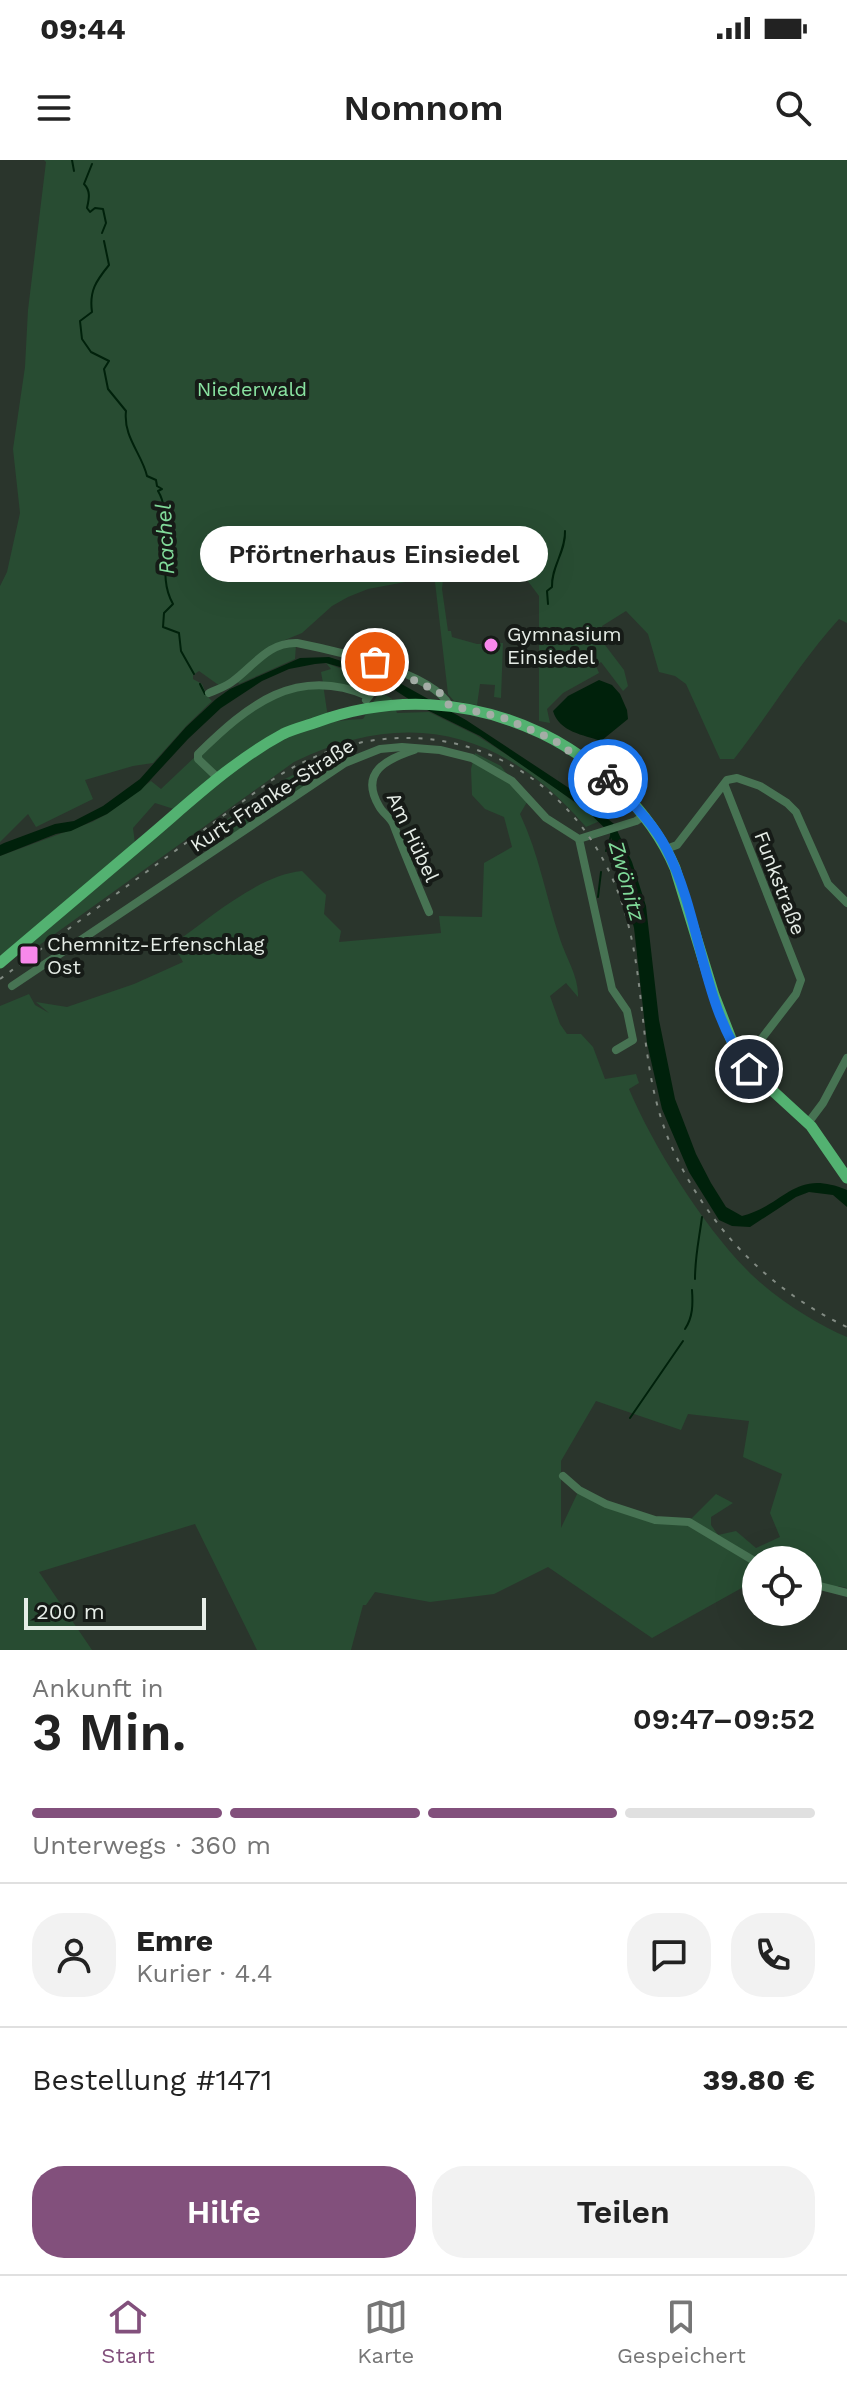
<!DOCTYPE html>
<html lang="de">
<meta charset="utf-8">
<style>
:root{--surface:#fff;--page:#f2f2f2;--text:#222;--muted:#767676;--line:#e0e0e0;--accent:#82507c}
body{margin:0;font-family:"Work Sans",sans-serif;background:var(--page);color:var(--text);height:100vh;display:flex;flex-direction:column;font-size:30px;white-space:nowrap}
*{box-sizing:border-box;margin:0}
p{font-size:26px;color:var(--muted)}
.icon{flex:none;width:44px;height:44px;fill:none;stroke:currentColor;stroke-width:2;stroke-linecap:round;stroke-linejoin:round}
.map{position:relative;height:1490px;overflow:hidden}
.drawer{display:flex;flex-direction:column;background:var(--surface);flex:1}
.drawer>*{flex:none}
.fabs{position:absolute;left:742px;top:1386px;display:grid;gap:16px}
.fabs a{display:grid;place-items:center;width:80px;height:80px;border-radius:50%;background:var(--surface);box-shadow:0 8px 32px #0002;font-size:40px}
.scale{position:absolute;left:24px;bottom:20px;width:182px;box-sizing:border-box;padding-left:8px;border:4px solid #e6ede7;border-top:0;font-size:22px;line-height:28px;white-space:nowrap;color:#e6ede7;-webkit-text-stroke:6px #161b17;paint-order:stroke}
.pin{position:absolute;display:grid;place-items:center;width:68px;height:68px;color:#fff;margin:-34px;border:4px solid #fff;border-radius:50%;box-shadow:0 2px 8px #0007}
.courier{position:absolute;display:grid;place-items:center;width:80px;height:80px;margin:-40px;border:6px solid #1a73e8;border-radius:50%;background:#fff;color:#222;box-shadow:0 2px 10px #0007}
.bubble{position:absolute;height:56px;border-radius:28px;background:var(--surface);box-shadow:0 8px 32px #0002;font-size:26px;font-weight:600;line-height:56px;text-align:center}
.headline em{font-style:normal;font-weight:600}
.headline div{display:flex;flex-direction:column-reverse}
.headline{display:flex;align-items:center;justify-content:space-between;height:136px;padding:0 32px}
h1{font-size:52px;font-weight:600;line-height:60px}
.bar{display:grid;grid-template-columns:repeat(4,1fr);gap:12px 8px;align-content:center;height:96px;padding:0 32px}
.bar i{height:10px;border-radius:6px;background:var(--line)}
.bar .on{background:var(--accent)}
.bar p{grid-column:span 4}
.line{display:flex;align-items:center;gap:20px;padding:0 32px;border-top:2px solid var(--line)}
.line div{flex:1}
.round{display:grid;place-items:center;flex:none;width:84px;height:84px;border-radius:32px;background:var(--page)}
.primary-button{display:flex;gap:16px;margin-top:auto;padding:16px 32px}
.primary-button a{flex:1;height:92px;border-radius:32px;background:var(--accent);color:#fff;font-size:32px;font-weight:600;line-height:92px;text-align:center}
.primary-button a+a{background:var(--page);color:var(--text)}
.status{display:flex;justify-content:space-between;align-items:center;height:56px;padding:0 40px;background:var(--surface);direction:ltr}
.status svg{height:22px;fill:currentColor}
header{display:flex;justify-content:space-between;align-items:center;height:104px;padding:0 32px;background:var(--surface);font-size:36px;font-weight:600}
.dock{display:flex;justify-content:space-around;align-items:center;height:112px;border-top:2px solid var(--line);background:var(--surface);font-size:22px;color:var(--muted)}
.dock a{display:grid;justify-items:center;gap:4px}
.dock .on{color:var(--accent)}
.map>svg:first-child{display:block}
.green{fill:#284c32;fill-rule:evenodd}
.water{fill:#00210b}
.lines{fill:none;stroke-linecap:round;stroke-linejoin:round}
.stream{stroke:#00210b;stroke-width:2}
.minor{stroke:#477353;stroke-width:8}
.major{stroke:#53b271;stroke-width:11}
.rail{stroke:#828b83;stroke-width:2;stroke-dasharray:4 8;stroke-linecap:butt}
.done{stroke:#a4ada6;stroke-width:8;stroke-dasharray:0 14.4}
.route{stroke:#1a73e8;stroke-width:10}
.poi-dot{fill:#f888eb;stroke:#161b17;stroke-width:3}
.labels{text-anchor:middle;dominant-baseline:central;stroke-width:8;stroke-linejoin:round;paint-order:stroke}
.park-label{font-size:20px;fill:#89e3a1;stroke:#161b17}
.poi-label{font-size:20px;fill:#e6ede7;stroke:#161b17;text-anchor:start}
.street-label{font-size:20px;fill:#e6ede7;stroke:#161b17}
.water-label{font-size:22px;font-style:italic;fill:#80da99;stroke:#161b17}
</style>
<div class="status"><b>09:44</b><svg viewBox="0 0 49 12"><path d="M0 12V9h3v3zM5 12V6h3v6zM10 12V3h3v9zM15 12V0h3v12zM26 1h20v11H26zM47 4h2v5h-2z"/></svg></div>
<header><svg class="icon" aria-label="menu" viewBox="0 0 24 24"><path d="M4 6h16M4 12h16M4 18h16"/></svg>Nomnom<svg class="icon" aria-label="search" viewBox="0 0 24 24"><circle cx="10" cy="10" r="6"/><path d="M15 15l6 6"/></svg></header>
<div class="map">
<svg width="847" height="1490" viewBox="0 0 847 1490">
<rect width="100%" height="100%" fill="#2a352c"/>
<g class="green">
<path d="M44,0h803v463l-8,-4c-39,43 -69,94 -105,140h-14l-34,-75 -11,-8 -16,-4 -11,-38 -22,-23 -24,15 3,19 19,25 4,16 -5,5 -22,-29 -5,4 3,7 -36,20 -16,16 3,14 -11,-2v-125l-15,-20 -61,-11 -3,7 -27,2 -17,6 -48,9 -20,8 -16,9 -30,27 -29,12 -53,41 -21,-15 -6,4v4l9,5 5,12 5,5 -25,24 -34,38 -20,3 -48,14 8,19 -57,28 -8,-13 -28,28v-256l7,-14 13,-59 -7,-64 12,-82 3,-57 18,-148z"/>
<path d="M443,420l-1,9 6,42h3l1,6 25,7 26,-1 -2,55 -7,-1 1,-12 -15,-1 -3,21 -23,-4 -6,-7 -13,-112z"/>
<path d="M296,485l-1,14 -56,25 -2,-4 37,-31z"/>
<path d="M326,503l48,18 -6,15 -45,-12 5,34 -44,16 -104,77 -25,-8 -22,25 3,23c45,-37 98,-86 148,-113 23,-13 53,-18 79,-19l17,-28 12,8 5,14 32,-1 47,23 66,42 37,29 23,14 -16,7c-82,-96 -177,-121 -292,-65l-274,197 -1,-8 -7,-3 -12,7v-99l92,-34 15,-8 44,-33 10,8 56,-53 57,-39 49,-14 -2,-11 10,-3z"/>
<path d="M475,593l26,13 26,36 -7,12c19,40 26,83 40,125 6,19 19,38 18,58l-12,-14 -16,13 10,28 7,10h14l12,13 12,32 31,-5 3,9 -10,6c24,57 73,135 117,180 25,26 68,54 101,68v251l-9,-2 -2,4 -28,-7v-23h-52v20l-104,58 -104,-71 -54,27 -64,8 -55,-10 -9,13h-3l-12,45h-94l-62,-126 -156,48 53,78h-92v-644l29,-12 6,11 14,8 -13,-11 31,5 67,-23 49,-22 -10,-18c36,-25 85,-69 129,-73l24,24 -2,19 17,17 -2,11 102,-9 -2,-17 43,1 2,-54 28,-16 -8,-30 -19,-8 -13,-14 -1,-26zM596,1241l85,29 7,-16 61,7 -6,36 39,17 -12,39 10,24 -24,11 -20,-17 -18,4 -7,-10v-8l22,-14 -17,-9 -28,28 -33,-2 -76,-30 -18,38v-67z"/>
<path d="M321,601l5,11 -93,63 -10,-13 58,-41z"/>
</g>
<g class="water">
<path d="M329,497l58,19 79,44 109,72 39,32 18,38 14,44 13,114 16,79 21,55 15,29 15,24 16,9c45,-12 52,-48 105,-26v17l-14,-12 -24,-3 -13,5 -46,30 -18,-1 -13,-6 -30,-48 -27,-63 -15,-66 -13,-115 -24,-95 -25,-24 -105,-73 -59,-29 -31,-20 -43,-18 -21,-6 -11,1 -26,5 -27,12 -41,27 -33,31 -47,51 -34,24 -36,17 -15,3 -56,22v-11l4,-2 51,-19 19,-3 29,-15 37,-27 46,-52 30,-28 14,-10 70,-31z"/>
<path d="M599,520l13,5 8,9 7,16 1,9 -27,22c-17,-6 -42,-9 -48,-30l15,-15z"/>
</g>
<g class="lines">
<g class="stream">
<path d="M72,0l2,11"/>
<path d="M92,4l-8,20c7,7 5,15 3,24l3,4 5,-4 8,1 3,14 -4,10"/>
<path d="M104,81l5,24c-13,16 -20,26 -17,47l-12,9 2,18 9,13 18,9 -5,8 4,20 18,22c-3,26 16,43 21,65l9,4 1,6 5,3 -4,2c13,21 1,49 11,66 -6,13 -4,33 4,47l-9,9 -1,14 16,6 2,18 13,23"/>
<path d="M548,444l-1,-13 5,-4c-1,-20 14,-36 13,-56"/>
<path d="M200,524l5,10"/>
<path d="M606,691l6,-18"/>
<path d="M598,737l3,-25"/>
<path d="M695,1119c0,-23 4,-39 7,-62"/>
<path d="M685,1169c8,-12 8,-25 7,-39"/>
<path d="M630,1258l53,-77"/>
</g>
<g class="minor">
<path d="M209,533c8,-4 17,-6 24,-12 21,-15 35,-39 64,-38 35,7 135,29 152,62"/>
<path d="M366,540l12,-15"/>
<path d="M414,590c-27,9 -55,22 -35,56 4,8 12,11 15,20 11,29 23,57 35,86"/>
<path d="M218,618l-20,-19v-5c50,-49 98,-89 170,-58"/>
<path d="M725,626l76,194 -5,14 -47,61 -7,4"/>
<path d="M579,679l33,150 15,22 6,29 -17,10"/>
<path d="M666,689l11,-4 50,-65 10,-2 23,8 27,17 9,9 32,72 19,19"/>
<path d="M12,826l333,-223 35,-14 22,-2 38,3 32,8 40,23 34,37 33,21 57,-18 8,-5"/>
<path d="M808,963l15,-20 24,-45"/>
<path d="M563,1316l16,14 27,14 49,16 34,2 67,40"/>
<path d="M808,1423l39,10"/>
</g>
<path class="major" d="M0,803c48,-41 96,-81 144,-122 44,-37 87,-79 139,-107 10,-5 23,-8 34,-12 74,-27 152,-23 224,11 56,27 109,77 134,135l39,127 21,54 14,20 62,57 36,52"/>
<path class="rail" d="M0,819l272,-199c136,-90 300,-30 351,126 25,78 14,158 47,237 35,81 98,147 177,184"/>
</g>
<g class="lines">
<path class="done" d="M375,502l64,30 10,13 55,13 50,22 54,39"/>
<path class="route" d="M608,619c22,22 45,43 59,71 35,69 34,156 82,219"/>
</g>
<g class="poi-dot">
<circle cx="491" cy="485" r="8"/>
<rect x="19" y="785" width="20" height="20" rx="4"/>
</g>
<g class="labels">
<g class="park-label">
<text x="252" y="229">Niederwald</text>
</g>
<g class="poi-label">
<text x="507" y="474">Gymnasium<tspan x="507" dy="23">Einsiedel</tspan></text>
<text x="47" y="784">Chemnitz-Erfenschlag<tspan x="47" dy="23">Ost</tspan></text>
</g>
<g class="street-label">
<text transform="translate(272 635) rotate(-33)">Kurt-Franke-Straße</text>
<text transform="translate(413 677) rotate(65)">Am Hübel</text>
<text transform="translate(780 723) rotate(69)">Funkstraße</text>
</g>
<g class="water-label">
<text transform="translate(165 379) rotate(-93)">Rachel</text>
<text transform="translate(627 721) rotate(74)">Zwönitz</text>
</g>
</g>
</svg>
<div class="fabs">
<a><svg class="icon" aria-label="locate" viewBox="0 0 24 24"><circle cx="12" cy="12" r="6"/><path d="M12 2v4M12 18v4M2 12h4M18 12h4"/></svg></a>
</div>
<div class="scale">200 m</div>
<div class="pin" style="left:375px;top:502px;background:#ea580c"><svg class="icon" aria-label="bag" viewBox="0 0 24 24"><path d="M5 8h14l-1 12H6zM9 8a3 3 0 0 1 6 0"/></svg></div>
<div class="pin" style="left:749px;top:909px;background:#1f2937"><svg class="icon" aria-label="home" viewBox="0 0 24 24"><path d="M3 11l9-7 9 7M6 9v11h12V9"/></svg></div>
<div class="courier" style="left:608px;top:619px"><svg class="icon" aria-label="bike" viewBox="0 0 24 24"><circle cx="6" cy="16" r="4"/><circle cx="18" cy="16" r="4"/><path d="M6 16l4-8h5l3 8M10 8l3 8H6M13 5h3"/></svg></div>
<div class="bubble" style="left:200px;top:366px;width:348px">Pförtnerhaus Einsiedel</div>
</div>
<section class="drawer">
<div class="headline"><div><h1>3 Min.</h1><p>Ankunft in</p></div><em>09:47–09:52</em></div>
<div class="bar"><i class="on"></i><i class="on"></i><i class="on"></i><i></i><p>Unterwegs · 360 m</p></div>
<div class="line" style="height:144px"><a class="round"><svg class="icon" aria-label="person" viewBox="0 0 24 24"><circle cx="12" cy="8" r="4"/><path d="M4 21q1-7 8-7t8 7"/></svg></a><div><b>Emre</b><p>Kurier · 4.4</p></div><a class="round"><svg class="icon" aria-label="chat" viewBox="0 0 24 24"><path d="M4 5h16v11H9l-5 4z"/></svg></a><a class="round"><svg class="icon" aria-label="phone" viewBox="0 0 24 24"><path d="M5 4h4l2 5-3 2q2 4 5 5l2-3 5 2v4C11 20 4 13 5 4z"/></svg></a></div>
<div class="line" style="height:104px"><div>Bestellung #1471</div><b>39.80 €</b></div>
<div class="primary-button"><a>Hilfe</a><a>Teilen</a></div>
</section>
<nav class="dock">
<a class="on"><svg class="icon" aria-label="home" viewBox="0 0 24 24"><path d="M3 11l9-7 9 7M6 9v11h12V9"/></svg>Start</a>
<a><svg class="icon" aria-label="map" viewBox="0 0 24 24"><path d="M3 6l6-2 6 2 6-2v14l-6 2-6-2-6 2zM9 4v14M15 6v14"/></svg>Karte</a>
<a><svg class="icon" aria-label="saved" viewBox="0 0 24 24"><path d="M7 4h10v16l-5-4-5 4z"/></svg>Gespeichert</a>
</nav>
